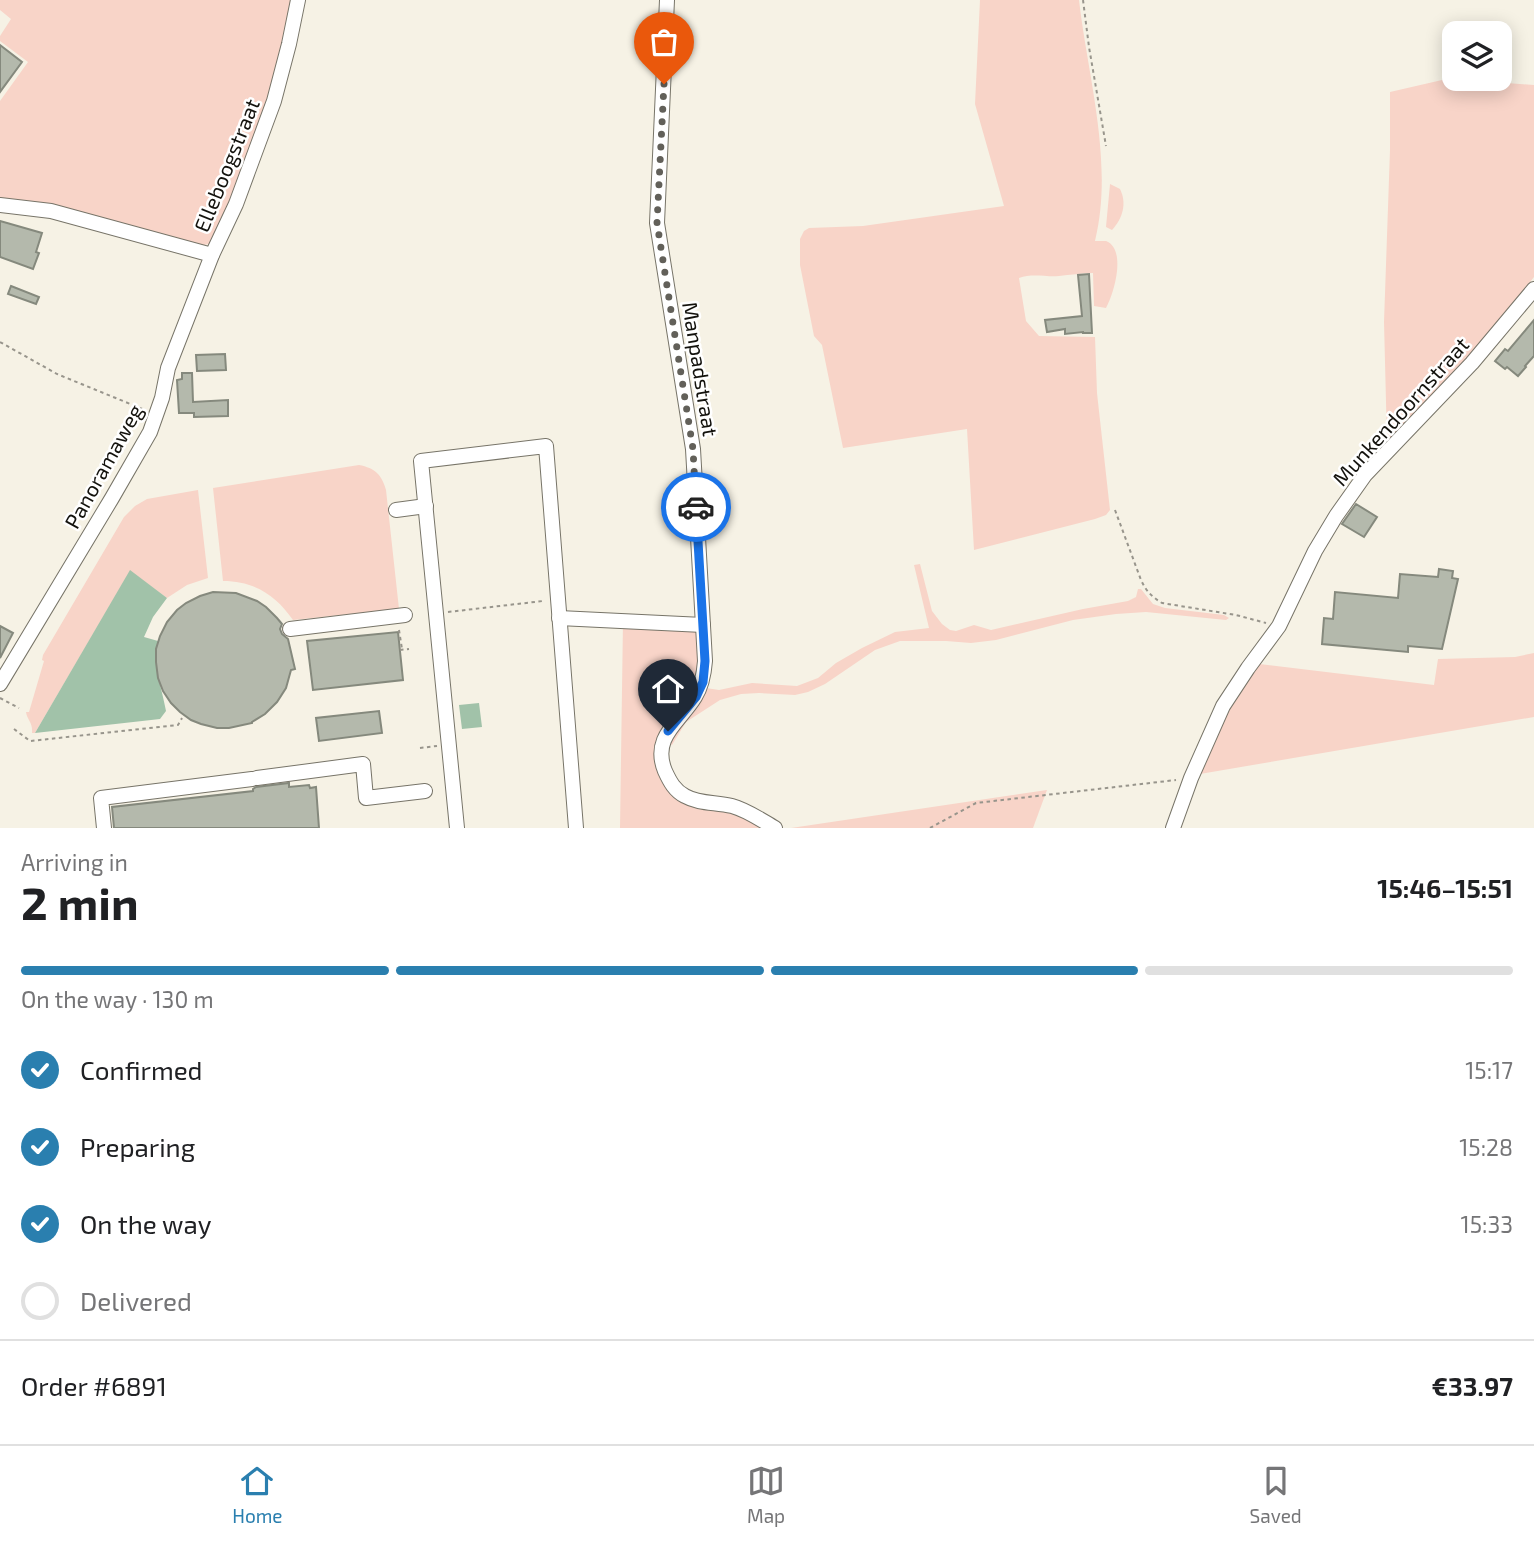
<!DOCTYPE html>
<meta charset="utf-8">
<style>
:root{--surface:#fff;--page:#f2f2f2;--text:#202124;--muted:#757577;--line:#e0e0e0;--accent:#2a7faf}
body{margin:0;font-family:"Exo 2",sans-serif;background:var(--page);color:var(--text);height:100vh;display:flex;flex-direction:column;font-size:26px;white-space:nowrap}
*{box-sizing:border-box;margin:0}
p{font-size:23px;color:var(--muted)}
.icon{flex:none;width:38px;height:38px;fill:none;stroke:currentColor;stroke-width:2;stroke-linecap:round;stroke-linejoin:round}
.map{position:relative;height:828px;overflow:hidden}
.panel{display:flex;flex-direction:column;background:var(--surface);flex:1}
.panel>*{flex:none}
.fabs{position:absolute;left:1442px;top:21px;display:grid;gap:14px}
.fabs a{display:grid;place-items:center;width:70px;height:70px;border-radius:14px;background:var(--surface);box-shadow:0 4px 18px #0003;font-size:35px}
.pin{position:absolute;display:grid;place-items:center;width:60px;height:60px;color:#fff;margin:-72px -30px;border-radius:50% 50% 50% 0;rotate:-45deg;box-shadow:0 0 7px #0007}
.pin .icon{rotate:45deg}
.courier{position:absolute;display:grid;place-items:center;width:70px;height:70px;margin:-35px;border:5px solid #1a73e8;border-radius:50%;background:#fff;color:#222;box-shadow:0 2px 9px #0007}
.head em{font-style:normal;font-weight:700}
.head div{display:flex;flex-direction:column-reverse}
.head{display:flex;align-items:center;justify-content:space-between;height:119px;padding:0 21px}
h1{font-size:46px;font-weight:700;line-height:52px}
.bar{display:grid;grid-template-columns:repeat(4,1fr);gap:10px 7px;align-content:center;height:84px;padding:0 21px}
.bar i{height:9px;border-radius:5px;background:var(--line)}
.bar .selected{background:var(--accent)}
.bar p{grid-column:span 4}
.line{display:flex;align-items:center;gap:18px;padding:0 21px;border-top:2px solid var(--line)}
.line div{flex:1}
ol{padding:0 21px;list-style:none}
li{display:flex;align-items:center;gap:21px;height:77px}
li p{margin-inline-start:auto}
li .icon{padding:7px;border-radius:50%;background:var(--accent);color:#fff;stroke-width:4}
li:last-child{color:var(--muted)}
li i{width:38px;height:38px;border:4px solid var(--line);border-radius:50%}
.tabs{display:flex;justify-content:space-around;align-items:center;height:98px;border-top:2px solid var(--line);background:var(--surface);font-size:19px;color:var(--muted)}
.tabs a{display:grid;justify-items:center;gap:4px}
.tabs .selected{color:var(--accent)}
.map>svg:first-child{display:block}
.green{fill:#f8d4c8}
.water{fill:#a1c2a9}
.building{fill:#b4b9ac;stroke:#85897d;stroke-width:2}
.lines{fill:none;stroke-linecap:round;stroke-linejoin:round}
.minor-casing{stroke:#777468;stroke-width:16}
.path{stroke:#98958c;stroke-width:2;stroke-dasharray:3.5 3.5;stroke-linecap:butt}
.minor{stroke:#fff;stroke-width:14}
.done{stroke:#626059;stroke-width:7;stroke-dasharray:0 12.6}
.route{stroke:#1a73e8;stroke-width:9}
.labels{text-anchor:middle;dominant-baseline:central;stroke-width:5;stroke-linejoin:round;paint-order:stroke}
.street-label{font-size:21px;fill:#13120d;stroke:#fff}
</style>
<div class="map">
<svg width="1534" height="828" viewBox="0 0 1534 828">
<rect width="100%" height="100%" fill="#f6f2e5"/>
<g class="green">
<path d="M0,0h292l-9,45 -13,50 -51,137 -6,11 -9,2 -24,-5 -180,-38v-101l28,-39 -28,-21v-5l11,-17 -11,-9z"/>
<path d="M980,0h99c9,78 35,163 16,241 1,0 10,0 11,0 21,8 8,53 0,67l-12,-2 -1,-33c-12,0 -23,2 -34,3 -14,1 -27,-3 -40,2l7,43 13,15 56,1 2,56 13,117 -4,5 -11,4 -121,31 -7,-121 -124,19 -21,-103 -8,-9 -14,-71v-26l4,-8 5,-3 54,-2 141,-20 -29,-102z"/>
<path d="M1457,79l77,6v192l-65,82 -82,83 -3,-120 6,-172v-58l52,-12z"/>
<path d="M1110,184l10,5c7,14 3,29 -8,41l-6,-3z"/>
<path d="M359,465c16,3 23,10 27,25l13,119 -106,11c-17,-25 -39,-39 -70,-39l-10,-93z"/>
<path d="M198,490l10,88 -21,7 -20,13 -37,-27 -95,162h-3c1,-11 -5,-13 -6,-21h3l15,-51 -2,-1 1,-5 81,-138 11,-11 12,-7z"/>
<path d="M920,564l12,47 10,13 8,6 6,1 18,-6 17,5 92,-21 45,-8 8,-4 2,-8h3l12,15 12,4 59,7 5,3 -3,2 -80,-8 -30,2 -43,6 -77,20 -25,3 -25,-2h-46l-25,9 -50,34 -17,8 -13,3 -36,-2 -18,1 -21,6 -34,22 -14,23 -4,-2 38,-55 13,2 33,-7 45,3 21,-8 18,-15 26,-15 33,-16 34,-4 -15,-63z"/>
<path d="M623,621l76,3v58l-36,52 10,58 56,18 39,18h-148z"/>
<path d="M1534,653v64l-334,57 31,-71 28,-39 175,21 4,-26 77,-2z"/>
<path d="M1047,790l-14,38h-242z"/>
</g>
<g class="water">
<path d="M130,570l37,28 -14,19 -9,20 14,4c-6,25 4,46 8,70l-6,8 -125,14z"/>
<path d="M479,703l3,24 -20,2 -3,-24z"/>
</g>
<g class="building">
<path d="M0,45l22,17 -22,30z"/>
<path d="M0,221l42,12 -6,19 3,1 -6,16 -33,-12z"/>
<path d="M1089,274l3,59h-9v-1l-18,2v-5l-18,3 -2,-12 37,-4 -4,-41z"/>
<path d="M11,286l28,11 -3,7 -28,-10z"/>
<path d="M1534,320v36l-9,10 1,1 -8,9 -11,-9 -2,2 -10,-8 10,-12 3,2z"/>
<path d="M225,354l1,16 -29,1 -1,-16z"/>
<path d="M182,373h10l1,29 35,-2v16l-34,1v-4h-15l-2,-33 5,-1z"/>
<path d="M1356,504l21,13 -13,20 -22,-13z"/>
<path d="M1439,569l14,2 -1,7 6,1 -16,70 -34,-3v6l-86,-8 2,-26 9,1 2,-27 63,6 2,-24 38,3z"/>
<path d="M213,592l23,1 21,8 9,6 11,11 5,6 -2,5 2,5 6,5 7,30 -4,1 -5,18 -9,14 -12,12 -13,8v1l-23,5h-12l-16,-4 -10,-4 -11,-8 -9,-9 -8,-12 -5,-13 -2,-16v-13l4,-13 7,-14 10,-12 9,-7 14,-7z"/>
<path d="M0,626l13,7 -13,25z"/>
<path d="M398,632l5,48 -90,10 -6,-49z"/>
<path d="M379,711l3,22 -63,8 -3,-23z"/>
<path d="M289,783v4l20,-2 1,3 6,-1 3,41h-205l-2,-21 141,-16v-2l3,-2z"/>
</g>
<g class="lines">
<defs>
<g id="minor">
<path d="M667,0l-10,223 36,226 12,212c-1,13 -3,25 -10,36 -15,25 -44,40 -30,74 5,11 10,20 20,25 14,8 31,6 47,10 15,4 29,14 43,22"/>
<path d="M0,205l51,6 161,44"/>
<path d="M396,510l30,-4"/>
<path d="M559,618l144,7"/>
<path d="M290,629l115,-14"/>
<path d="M0,684l112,-186 38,-66 12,-34 6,-30 44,-113 24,-51 38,-103 15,-57 9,-44"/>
<path d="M257,778l106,-14 3,34 59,-7"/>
<path d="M104,828l-3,-30 151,-19"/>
<path d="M457,828l-36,-367 125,-15 30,382"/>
<path d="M1173,828l18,-50 32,-72 25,-38 31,-42 36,-75 21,-35 29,-41 107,-112 62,-74"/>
</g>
</defs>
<use href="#minor" class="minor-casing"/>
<g class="path">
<path d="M1083,0l6,47 17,99"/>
<path d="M0,342l57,32 88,36"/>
<path d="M1115,510l26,70c5,11 11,17 21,23l74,12 30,8"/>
<path d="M448,612l95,-11"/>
<path d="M399,630l3,19"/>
<path d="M400,650l9,-1"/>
<path d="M0,698l19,10"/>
<path d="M14,729l16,12 148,-16 4,-7"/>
<path d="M420,748l17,-2"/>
<path d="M930,828l46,-25 200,-23"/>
</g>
<use href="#minor" class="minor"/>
</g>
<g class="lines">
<path class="done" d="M664,84l-7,139 36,226 3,58"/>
<path class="route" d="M668,731l28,-34 7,-15 2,-21 -9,-154"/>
</g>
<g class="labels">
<g class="street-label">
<text transform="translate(226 165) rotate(-68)">Elleboogstraat</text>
<text transform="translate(701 369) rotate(81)">Manpadstraat</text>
<text transform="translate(1400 411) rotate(-48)">Munkendoornstraat</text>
<text transform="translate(103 466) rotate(-61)">Panoramaweg</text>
</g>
</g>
</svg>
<div class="fabs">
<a><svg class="icon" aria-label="layers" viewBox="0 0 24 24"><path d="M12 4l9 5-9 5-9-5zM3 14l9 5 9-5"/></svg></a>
</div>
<div class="pin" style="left:664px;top:84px;background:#ea580c"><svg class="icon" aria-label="bag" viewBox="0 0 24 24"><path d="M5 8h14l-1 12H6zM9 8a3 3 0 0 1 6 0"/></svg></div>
<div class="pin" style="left:668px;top:731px;background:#1f2937"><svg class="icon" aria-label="home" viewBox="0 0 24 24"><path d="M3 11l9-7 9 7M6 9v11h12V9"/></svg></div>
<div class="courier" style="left:696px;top:507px"><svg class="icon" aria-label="car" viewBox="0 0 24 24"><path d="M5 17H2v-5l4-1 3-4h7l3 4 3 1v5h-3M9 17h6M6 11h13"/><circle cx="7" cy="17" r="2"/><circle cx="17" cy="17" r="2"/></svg></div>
</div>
<section class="panel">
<div class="head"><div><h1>2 min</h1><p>Arriving in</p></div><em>15:46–15:51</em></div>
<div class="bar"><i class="selected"></i><i class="selected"></i><i class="selected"></i><i></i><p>On the way · 130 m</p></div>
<ol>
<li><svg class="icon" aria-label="check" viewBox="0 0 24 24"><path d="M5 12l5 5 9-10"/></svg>Confirmed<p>15:17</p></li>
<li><svg class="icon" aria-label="check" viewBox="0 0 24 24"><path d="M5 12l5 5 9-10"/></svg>Preparing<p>15:28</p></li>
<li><svg class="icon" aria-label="check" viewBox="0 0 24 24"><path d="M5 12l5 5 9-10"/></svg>On the way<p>15:33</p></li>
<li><i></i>Delivered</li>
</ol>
<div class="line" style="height:91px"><div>Order #6891</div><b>€33.97</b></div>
</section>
<nav class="tabs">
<a class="selected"><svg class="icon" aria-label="home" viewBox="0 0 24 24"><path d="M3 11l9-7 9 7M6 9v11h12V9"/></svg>Home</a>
<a><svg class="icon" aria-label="map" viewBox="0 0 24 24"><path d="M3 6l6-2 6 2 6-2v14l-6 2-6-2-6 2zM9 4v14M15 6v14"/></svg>Map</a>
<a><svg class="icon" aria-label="saved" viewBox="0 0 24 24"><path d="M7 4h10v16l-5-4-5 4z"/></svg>Saved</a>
</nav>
